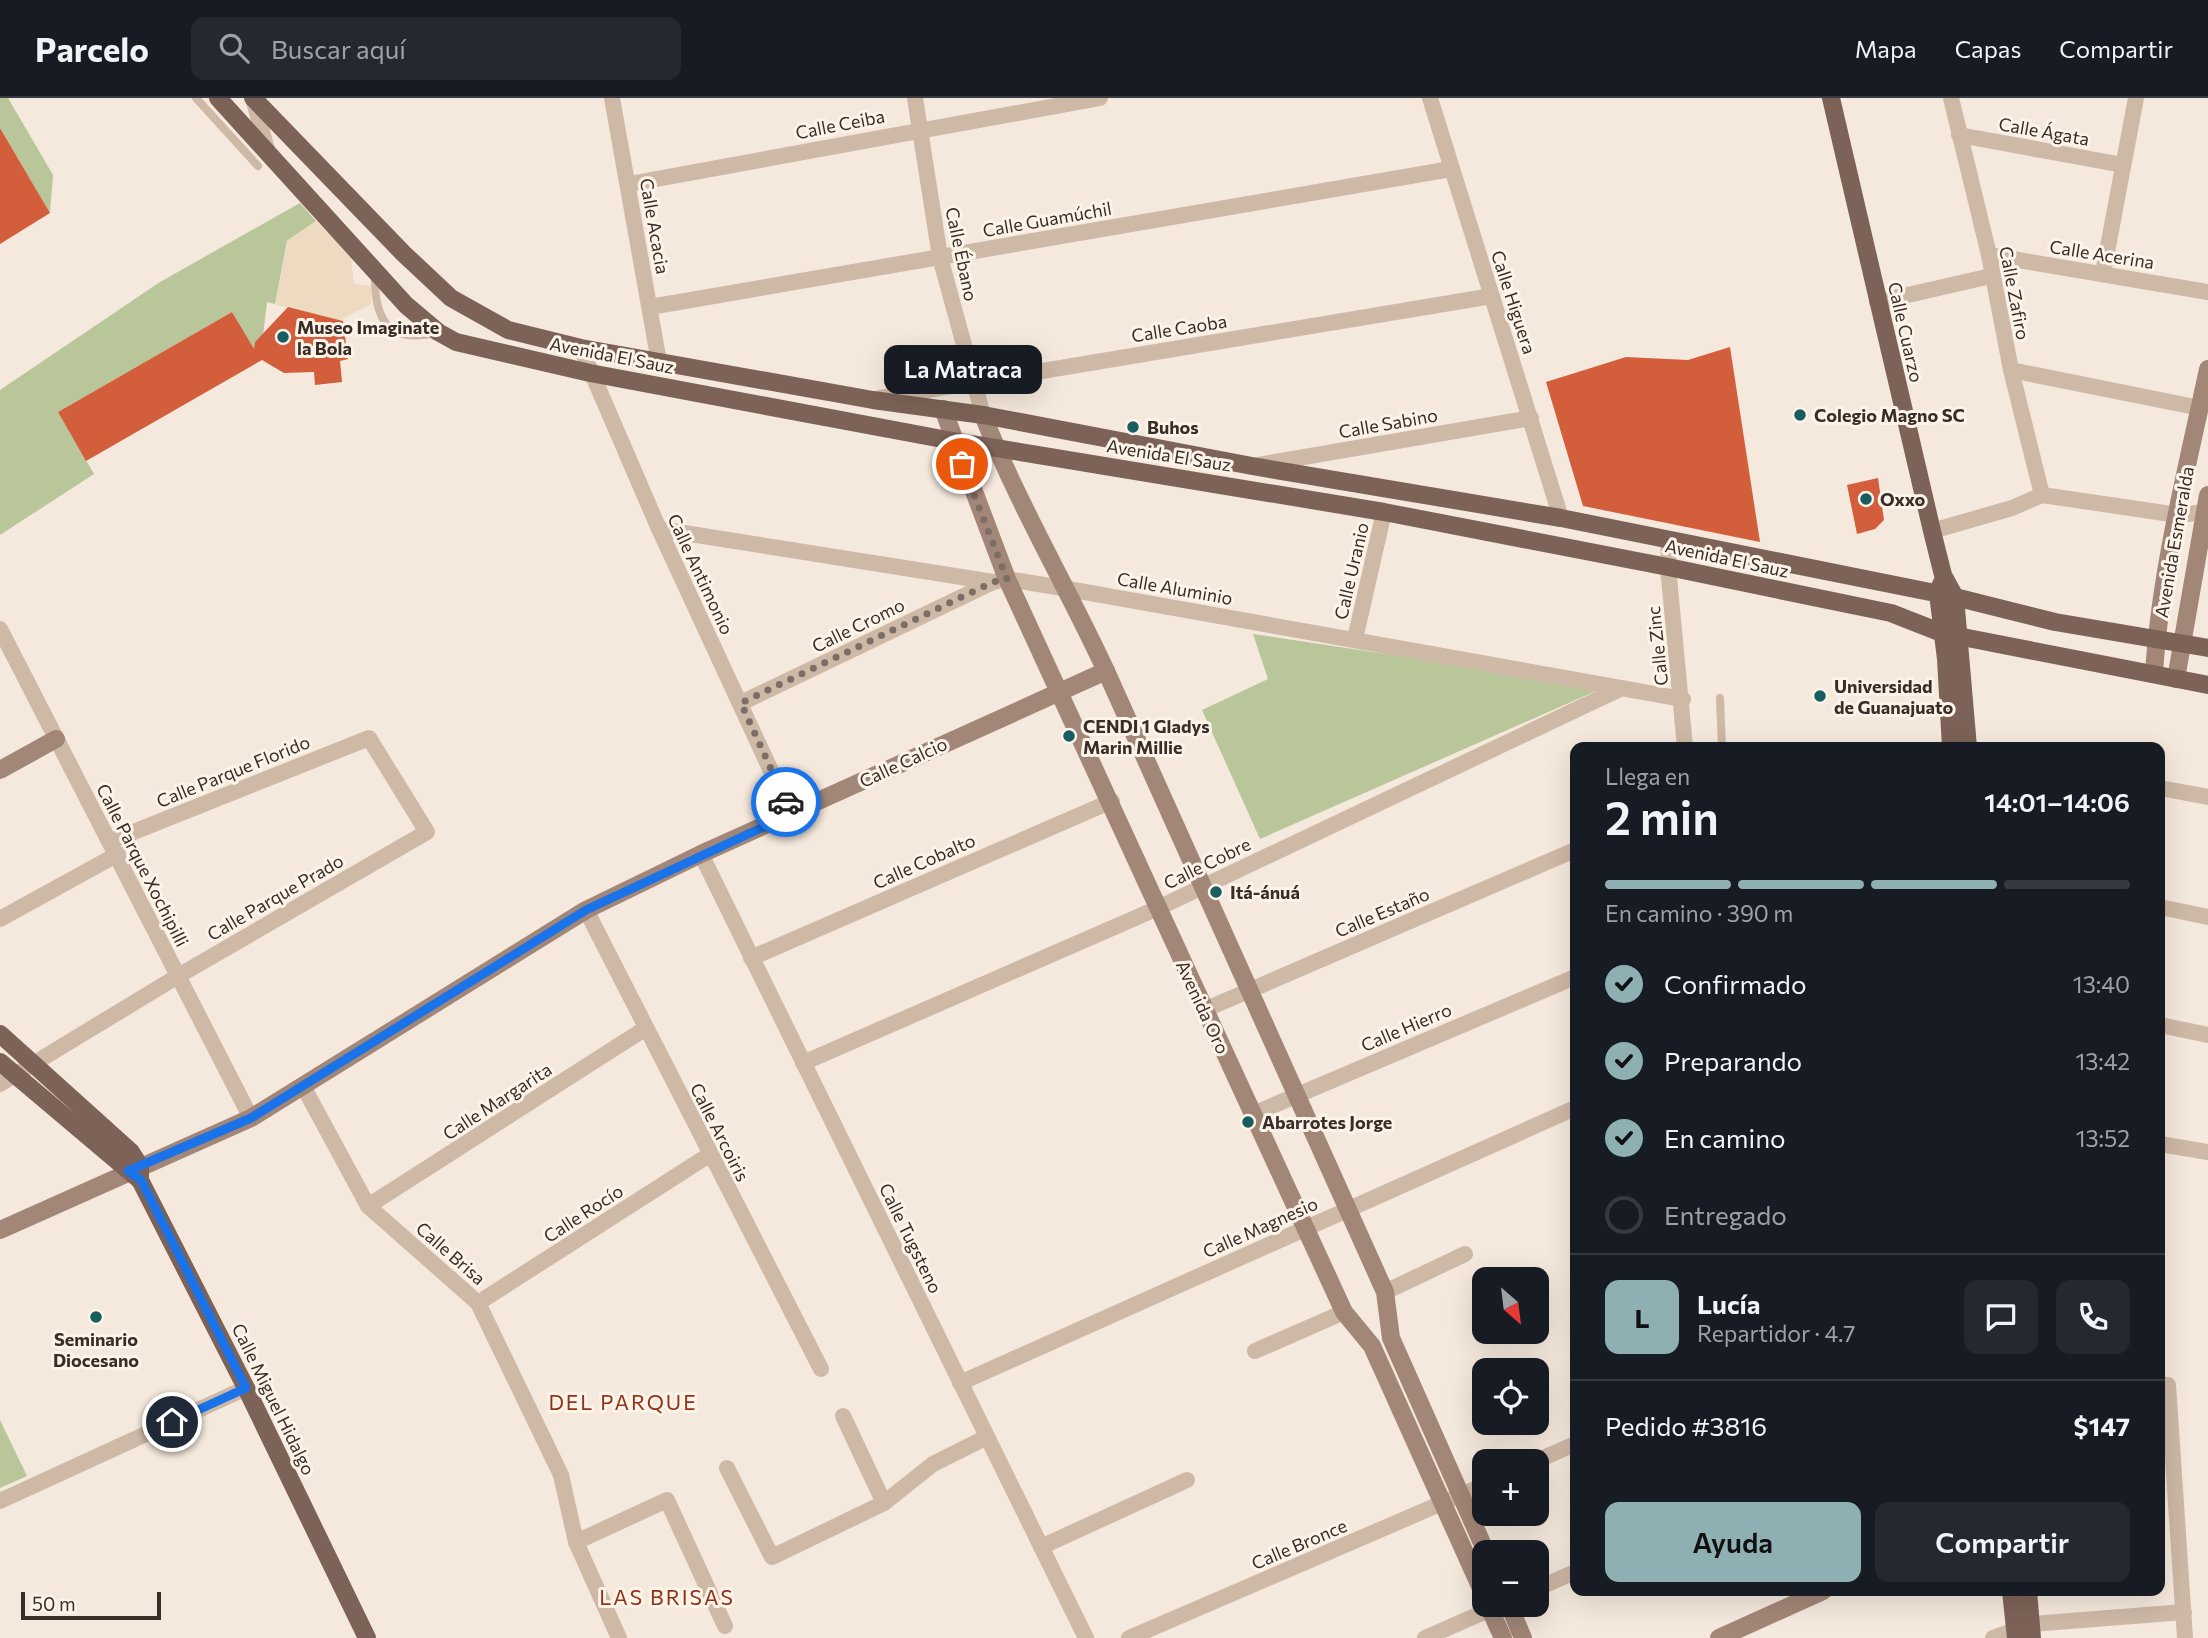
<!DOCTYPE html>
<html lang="es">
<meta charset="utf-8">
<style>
:root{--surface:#171b24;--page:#242831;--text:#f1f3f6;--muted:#9ea1a6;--line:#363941;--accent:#8fb0b2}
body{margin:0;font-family:Commissioner,sans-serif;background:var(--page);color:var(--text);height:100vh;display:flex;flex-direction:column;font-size:26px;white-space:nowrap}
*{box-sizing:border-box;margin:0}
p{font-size:23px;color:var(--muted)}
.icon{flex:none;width:38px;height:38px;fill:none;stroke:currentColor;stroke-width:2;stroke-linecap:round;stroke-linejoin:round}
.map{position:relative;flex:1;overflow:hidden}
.side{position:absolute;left:1570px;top:644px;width:595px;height:854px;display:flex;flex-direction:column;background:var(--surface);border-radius:14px;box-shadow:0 7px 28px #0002}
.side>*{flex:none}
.needle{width:46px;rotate:152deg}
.fabs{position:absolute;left:1472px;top:1169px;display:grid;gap:14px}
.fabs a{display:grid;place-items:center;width:77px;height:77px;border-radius:14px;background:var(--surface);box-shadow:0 7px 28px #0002;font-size:35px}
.scale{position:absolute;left:21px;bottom:18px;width:140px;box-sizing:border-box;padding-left:7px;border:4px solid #3a2d28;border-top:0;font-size:19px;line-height:24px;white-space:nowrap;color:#3a2d28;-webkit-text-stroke:5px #fcf3e9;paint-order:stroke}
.pin{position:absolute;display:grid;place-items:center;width:60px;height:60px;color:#fff;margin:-30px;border:4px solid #fff;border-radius:50%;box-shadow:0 2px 7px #0007}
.courier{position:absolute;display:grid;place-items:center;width:70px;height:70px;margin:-35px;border:5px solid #1a73e8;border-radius:50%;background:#fff;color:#222;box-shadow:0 2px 9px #0007}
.bubble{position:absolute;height:49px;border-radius:14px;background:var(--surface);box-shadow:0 7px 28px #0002;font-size:23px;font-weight:600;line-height:49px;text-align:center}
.headline em{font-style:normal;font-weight:600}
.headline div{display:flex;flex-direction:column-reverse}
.headline{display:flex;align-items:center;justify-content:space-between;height:119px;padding:0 35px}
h1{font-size:46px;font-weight:600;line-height:52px}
.bar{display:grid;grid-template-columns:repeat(4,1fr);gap:10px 7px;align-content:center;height:84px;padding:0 35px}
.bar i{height:9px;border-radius:5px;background:var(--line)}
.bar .active{background:var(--accent)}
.bar p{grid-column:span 4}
.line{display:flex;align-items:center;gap:18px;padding:0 35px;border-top:2px solid var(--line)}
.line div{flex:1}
.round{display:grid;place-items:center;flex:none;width:74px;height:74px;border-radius:14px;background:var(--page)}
ol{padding:0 35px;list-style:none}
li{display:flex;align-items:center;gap:21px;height:77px}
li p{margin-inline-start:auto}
li .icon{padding:7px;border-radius:50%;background:var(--accent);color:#111;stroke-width:4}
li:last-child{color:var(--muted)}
li i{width:38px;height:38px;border:4px solid var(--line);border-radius:50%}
.primary-button{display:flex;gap:14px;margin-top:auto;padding:14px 35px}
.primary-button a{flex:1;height:80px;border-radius:14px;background:var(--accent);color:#111;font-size:28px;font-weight:600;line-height:80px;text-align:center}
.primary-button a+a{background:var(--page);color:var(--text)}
header{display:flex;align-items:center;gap:42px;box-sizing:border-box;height:98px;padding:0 35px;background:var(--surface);border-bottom:2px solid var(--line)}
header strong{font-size:33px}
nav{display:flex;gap:38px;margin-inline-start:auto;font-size:24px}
.search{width:490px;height:63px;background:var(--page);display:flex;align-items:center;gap:18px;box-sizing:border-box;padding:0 24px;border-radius:14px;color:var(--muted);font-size:26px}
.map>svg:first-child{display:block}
.green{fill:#b8c69a}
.plaza{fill:#eed9c1}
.building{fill:#d35e3c}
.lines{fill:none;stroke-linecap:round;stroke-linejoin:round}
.lane{stroke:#ceb8a6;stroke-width:8}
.street{stroke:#ceb8a6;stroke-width:16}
.secondary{stroke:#a28677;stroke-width:18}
.primary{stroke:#7d6357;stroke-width:18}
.done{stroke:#7b6e67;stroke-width:7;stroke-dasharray:0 12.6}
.route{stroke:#1a73e8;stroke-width:9}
.poi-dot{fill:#185d60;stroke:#fcf3e9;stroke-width:2.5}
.labels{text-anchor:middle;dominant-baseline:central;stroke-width:6;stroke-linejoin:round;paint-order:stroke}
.street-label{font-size:18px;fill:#3a2d28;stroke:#fcf3e9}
.poi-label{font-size:18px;font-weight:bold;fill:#3a2d28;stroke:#fcf3e9;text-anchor:start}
.quarter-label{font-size:21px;letter-spacing:2px;fill:#923318;stroke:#fcf3e9}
</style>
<header>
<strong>Parcelo</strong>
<div class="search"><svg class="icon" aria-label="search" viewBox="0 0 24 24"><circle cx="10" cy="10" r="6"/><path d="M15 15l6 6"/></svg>Buscar aquí</div>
<nav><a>Mapa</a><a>Capas</a><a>Compartir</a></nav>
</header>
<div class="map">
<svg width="2208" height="1540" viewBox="0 0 2208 1540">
<rect width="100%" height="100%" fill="#f5e8dc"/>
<g class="green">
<path d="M0,0h8l45,77 -3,38 -50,-85z"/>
<path d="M300,105l16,18 -29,20 -12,63 -8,-2 -7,59 -28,-49 -174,100 36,62 -94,61v-145l160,-108z"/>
<path d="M1253,536l352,53 -345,152 -58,-129 66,-31z"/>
<path d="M0,1322l27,56 -27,12z"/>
</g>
<path class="plaza" d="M316,123l35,36 3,27 17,2v18l-31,16 -65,-16 13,-64z"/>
<g class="building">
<path d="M0,30l50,85 -50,31z"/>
<path d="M288,209l55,14 5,38 -8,2 2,21 -27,3 -1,-13 -30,1 -22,-13 -176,101 -28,-49 174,-100 22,37 1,-7z"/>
<path d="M1730,249l30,195 -177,-36 -37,-124 80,-25 62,3z"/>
<path d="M1878,380l6,42 -9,9 -18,5 -10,-49z"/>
</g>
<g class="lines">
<g class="lane">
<path d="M196,0l62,68"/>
<path d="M375,176c-1,44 12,70 60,59"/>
<path d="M1720,600l2,49"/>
</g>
<g class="street">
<path d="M253,0l15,55"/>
<path d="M612,0l47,264"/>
<path d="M915,0l25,159 43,158"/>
<path d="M1430,0l131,420"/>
<path d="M1951,0l38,157 22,115 31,125"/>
<path d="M1959,37l164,30"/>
<path d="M629,86l471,-86"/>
<path d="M1989,157l219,37"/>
<path d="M2103,175l33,-175"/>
<path d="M1877,204l114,-26"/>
<path d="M650,209l801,-138"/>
<path d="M581,250l78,181 132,285"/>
<path d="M2011,272l189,38"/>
<path d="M880,300l612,-102"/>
<path d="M1258,367l273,-47"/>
<path d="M659,431l334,53 14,-3 61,10 615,110"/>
<path d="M1932,433l80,-23 30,-13 136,20 27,-3"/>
<path d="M1669,442l-1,27 17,180"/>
<path d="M0,531l251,489"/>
<path d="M1355,541l29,-127"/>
<path d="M741,605l252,-121"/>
<path d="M2160,690l48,9"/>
<path d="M701,756l385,784"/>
<path d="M2160,809l48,10"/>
<path d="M586,812l235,459"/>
<path d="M0,821l118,-65"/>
<path d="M751,860l361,-157"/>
<path d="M1204,912l371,-160"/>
<path d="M2160,927l48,10"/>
<path d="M803,965l355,-155 464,-220"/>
<path d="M0,986l178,-108 249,-144 -58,-94 -258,103"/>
<path d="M303,988l65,120 110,97 83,172 15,67 43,96"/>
<path d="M1253,1016l322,-137"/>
<path d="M2160,1046l48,8"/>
<path d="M368,1108l278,-178"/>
<path d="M1385,1194l80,-38"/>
<path d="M478,1205l231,-148"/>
<path d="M1255,1253l89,-39"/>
<path d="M960,1285l615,-275"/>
<path d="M2160,1287h8l17,253"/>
<path d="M843,1318l41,87"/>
<path d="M1536,1363l39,-17"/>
<path d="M727,1370l45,89 112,-54 49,-39 54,-27"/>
<path d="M0,1403l246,-113"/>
<path d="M576,1444l91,-42 58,126"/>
<path d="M1041,1449l146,-67"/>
<path d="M1536,1491l39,-17"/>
<path d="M1129,1540l355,-153"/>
<path d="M1425,1540l75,-33"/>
<path d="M1993,1540l38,-14 153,-12"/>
</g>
<g class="secondary">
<path d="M943,311l64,170 337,733 28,34 112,249"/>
<path d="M983,317c34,87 83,170 123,256l279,621 6,46 95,214"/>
<path d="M2154,576c6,-102 33,-205 54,-305"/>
<path d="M2176,581l32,-184"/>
<path d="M0,672l56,-31"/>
<path d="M0,1132l251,-112 335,-208 115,-56 405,-183"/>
<path d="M1488,1507l15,33"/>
<path d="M1509,1507l14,33"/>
<path d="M1719,1540l104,-47"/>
</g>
<g class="primary">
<path d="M218,0l188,207 32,27 18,10 134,31 363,68 431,71 284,55 223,46 51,20 266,52"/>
<path d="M253,0l151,156 47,44 57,32 73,18 292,52 110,15 269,51 309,52 394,79 100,25 153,26"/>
<path d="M1831,0l101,433 11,44 12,22 13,150"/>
<path d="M1941,486l-3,10 8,65 5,88"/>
<path d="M0,936l131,118 9,14v14l106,208 121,250"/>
<path d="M0,964l140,118"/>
<path d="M2011,1493l5,47"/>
<path d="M2028,1493l4,47"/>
</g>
</g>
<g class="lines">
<path class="done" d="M786,704l-45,-99 252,-121 14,-3 -45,-115"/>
<path class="route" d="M172,1324l74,-34 -105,-208 -13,-9 123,-53 335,-208 205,-96 -5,-12"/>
</g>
<g class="poi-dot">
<circle cx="283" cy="239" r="7"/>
<circle cx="1800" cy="317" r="7"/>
<circle cx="1133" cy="329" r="7"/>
<circle cx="1866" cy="401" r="7"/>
<circle cx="1820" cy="598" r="7"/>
<circle cx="1069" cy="638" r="7"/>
<circle cx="1216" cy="794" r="7"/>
<circle cx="1248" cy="1024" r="7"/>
<circle cx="96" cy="1219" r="7"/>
</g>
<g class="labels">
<g class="street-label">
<text transform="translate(840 26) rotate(-11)">Calle Ceiba</text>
<text transform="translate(2044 33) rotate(10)">Calle Ágata</text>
<text transform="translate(1047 121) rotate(-10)">Calle Guamúchil</text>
<text transform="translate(655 128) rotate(80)">Calle Acacia</text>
<text transform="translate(962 156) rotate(78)">Calle Ébano</text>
<text transform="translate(2102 156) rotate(9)">Calle Acerina</text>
<text transform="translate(2015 195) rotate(79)">Calle Zafiro</text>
<text transform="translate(1514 204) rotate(72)">Calle Higuera</text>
<text transform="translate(1179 230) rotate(-9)">Calle Caoba</text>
<text transform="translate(1906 234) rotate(77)">Calle Cuarzo</text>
<text transform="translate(612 257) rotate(11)">Avenida El Sauz</text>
<text transform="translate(1388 325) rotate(-10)">Calle Sabino</text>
<text transform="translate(1169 357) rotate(9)">Avenida El Sauz</text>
<text transform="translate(2174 444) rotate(-80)">Avenida Esmeralda</text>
<text transform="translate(1727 460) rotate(12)">Avenida El Sauz</text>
<text transform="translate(1351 473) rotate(-77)">Calle Uranio</text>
<text transform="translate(701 476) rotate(65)">Calle Antimonio</text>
<text transform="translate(1175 490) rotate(10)">Calle Aluminio</text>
<text transform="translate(858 527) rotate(-26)">Calle Cromo</text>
<text transform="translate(1657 548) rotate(-96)">Calle Zinc</text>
<text transform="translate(903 664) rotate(-25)">Calle Calcio</text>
<text transform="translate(233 673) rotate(-22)">Calle Parque Florido</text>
<text transform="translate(924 763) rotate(-24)">Calle Cobalto</text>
<text transform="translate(1207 765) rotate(-26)">Calle Cobre</text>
<text transform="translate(143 767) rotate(63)">Calle Parque Xochipilli</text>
<text transform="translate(275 799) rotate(-30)">Calle Parque Prado</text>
<text transform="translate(1382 814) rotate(-23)">Calle Estaño</text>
<text transform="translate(1203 909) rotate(65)">Avenida Oro</text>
<text transform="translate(1406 929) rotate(-23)">Calle Hierro</text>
<text transform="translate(497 1003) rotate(-33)">Calle Margarita</text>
<text transform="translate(720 1034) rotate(63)">Calle Arcoiris</text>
<text transform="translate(583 1115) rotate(-33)">Calle Rocío</text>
<text transform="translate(1260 1129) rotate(-24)">Calle Magnesio</text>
<text transform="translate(911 1140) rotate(64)">Calle Tugsteno</text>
<text transform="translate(451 1155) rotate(41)">Calle Brisa</text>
<text transform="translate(274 1301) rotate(64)">Calle Miguel Hidalgo</text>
<text transform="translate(1299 1446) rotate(-23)">Calle Bronce</text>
</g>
<g class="poi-label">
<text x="297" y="229">Museo Imaginate<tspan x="297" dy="21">la Bola</tspan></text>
<text x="1814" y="317">Colegio Magno SC</text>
<text x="1147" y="329">Buhos</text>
<text x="1880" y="401">Oxxo</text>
<text x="1834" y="588">Universidad<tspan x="1834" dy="21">de Guanajuato</tspan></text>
<text x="1083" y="628">CENDI 1 Gladys<tspan x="1083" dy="21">Marin Millie</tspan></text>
<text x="1230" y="794">Itá-ánuá</text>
<text x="1262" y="1024">Abarrotes Jorge</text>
<text x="96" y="1241" text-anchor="middle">Seminario<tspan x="96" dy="21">Diocesano</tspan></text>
</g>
<g class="quarter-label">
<text x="623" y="1303">DEL PARQUE</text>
<text x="667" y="1498">LAS BRISAS</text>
</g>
</g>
</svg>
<div class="fabs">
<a><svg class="needle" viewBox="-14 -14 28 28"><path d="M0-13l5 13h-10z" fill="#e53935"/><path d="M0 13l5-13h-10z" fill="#9ea1a6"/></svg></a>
<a><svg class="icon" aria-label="locate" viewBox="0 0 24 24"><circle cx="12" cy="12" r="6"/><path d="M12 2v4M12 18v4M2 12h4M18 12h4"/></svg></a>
<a>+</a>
<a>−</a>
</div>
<div class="scale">50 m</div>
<div class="pin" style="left:962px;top:366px;background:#ea580c"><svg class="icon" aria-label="bag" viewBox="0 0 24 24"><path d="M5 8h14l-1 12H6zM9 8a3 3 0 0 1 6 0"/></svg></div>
<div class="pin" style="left:172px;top:1324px;background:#1f2937"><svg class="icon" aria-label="home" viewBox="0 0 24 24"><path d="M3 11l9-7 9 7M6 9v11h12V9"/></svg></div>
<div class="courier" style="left:786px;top:704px"><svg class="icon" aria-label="car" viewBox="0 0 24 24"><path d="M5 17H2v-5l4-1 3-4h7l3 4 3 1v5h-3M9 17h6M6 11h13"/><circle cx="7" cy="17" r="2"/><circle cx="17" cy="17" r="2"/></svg></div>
<div class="bubble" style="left:884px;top:247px;width:158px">La Matraca</div>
<section class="side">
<div class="headline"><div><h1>2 min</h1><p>Llega en</p></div><em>14:01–14:06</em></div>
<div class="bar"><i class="active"></i><i class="active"></i><i class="active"></i><i></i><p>En camino · 390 m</p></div>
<ol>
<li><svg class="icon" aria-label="check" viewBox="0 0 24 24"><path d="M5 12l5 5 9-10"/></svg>Confirmado<p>13:40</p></li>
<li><svg class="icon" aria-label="check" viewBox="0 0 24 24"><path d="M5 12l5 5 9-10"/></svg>Preparando<p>13:42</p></li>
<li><svg class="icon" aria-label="check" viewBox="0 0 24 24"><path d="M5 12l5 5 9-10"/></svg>En camino<p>13:52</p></li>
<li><i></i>Entregado</li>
</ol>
<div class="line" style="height:126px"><b class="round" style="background:var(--accent);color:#111">L</b><div><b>Lucía</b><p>Repartidor · 4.7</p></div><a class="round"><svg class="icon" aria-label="chat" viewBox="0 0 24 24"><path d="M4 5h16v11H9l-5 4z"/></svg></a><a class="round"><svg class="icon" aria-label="phone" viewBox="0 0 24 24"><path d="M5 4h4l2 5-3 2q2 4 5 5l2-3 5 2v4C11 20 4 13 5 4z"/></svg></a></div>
<div class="line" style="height:91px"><div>Pedido #3816</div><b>$147</b></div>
<div class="primary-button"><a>Ayuda</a><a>Compartir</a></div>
</section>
</div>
